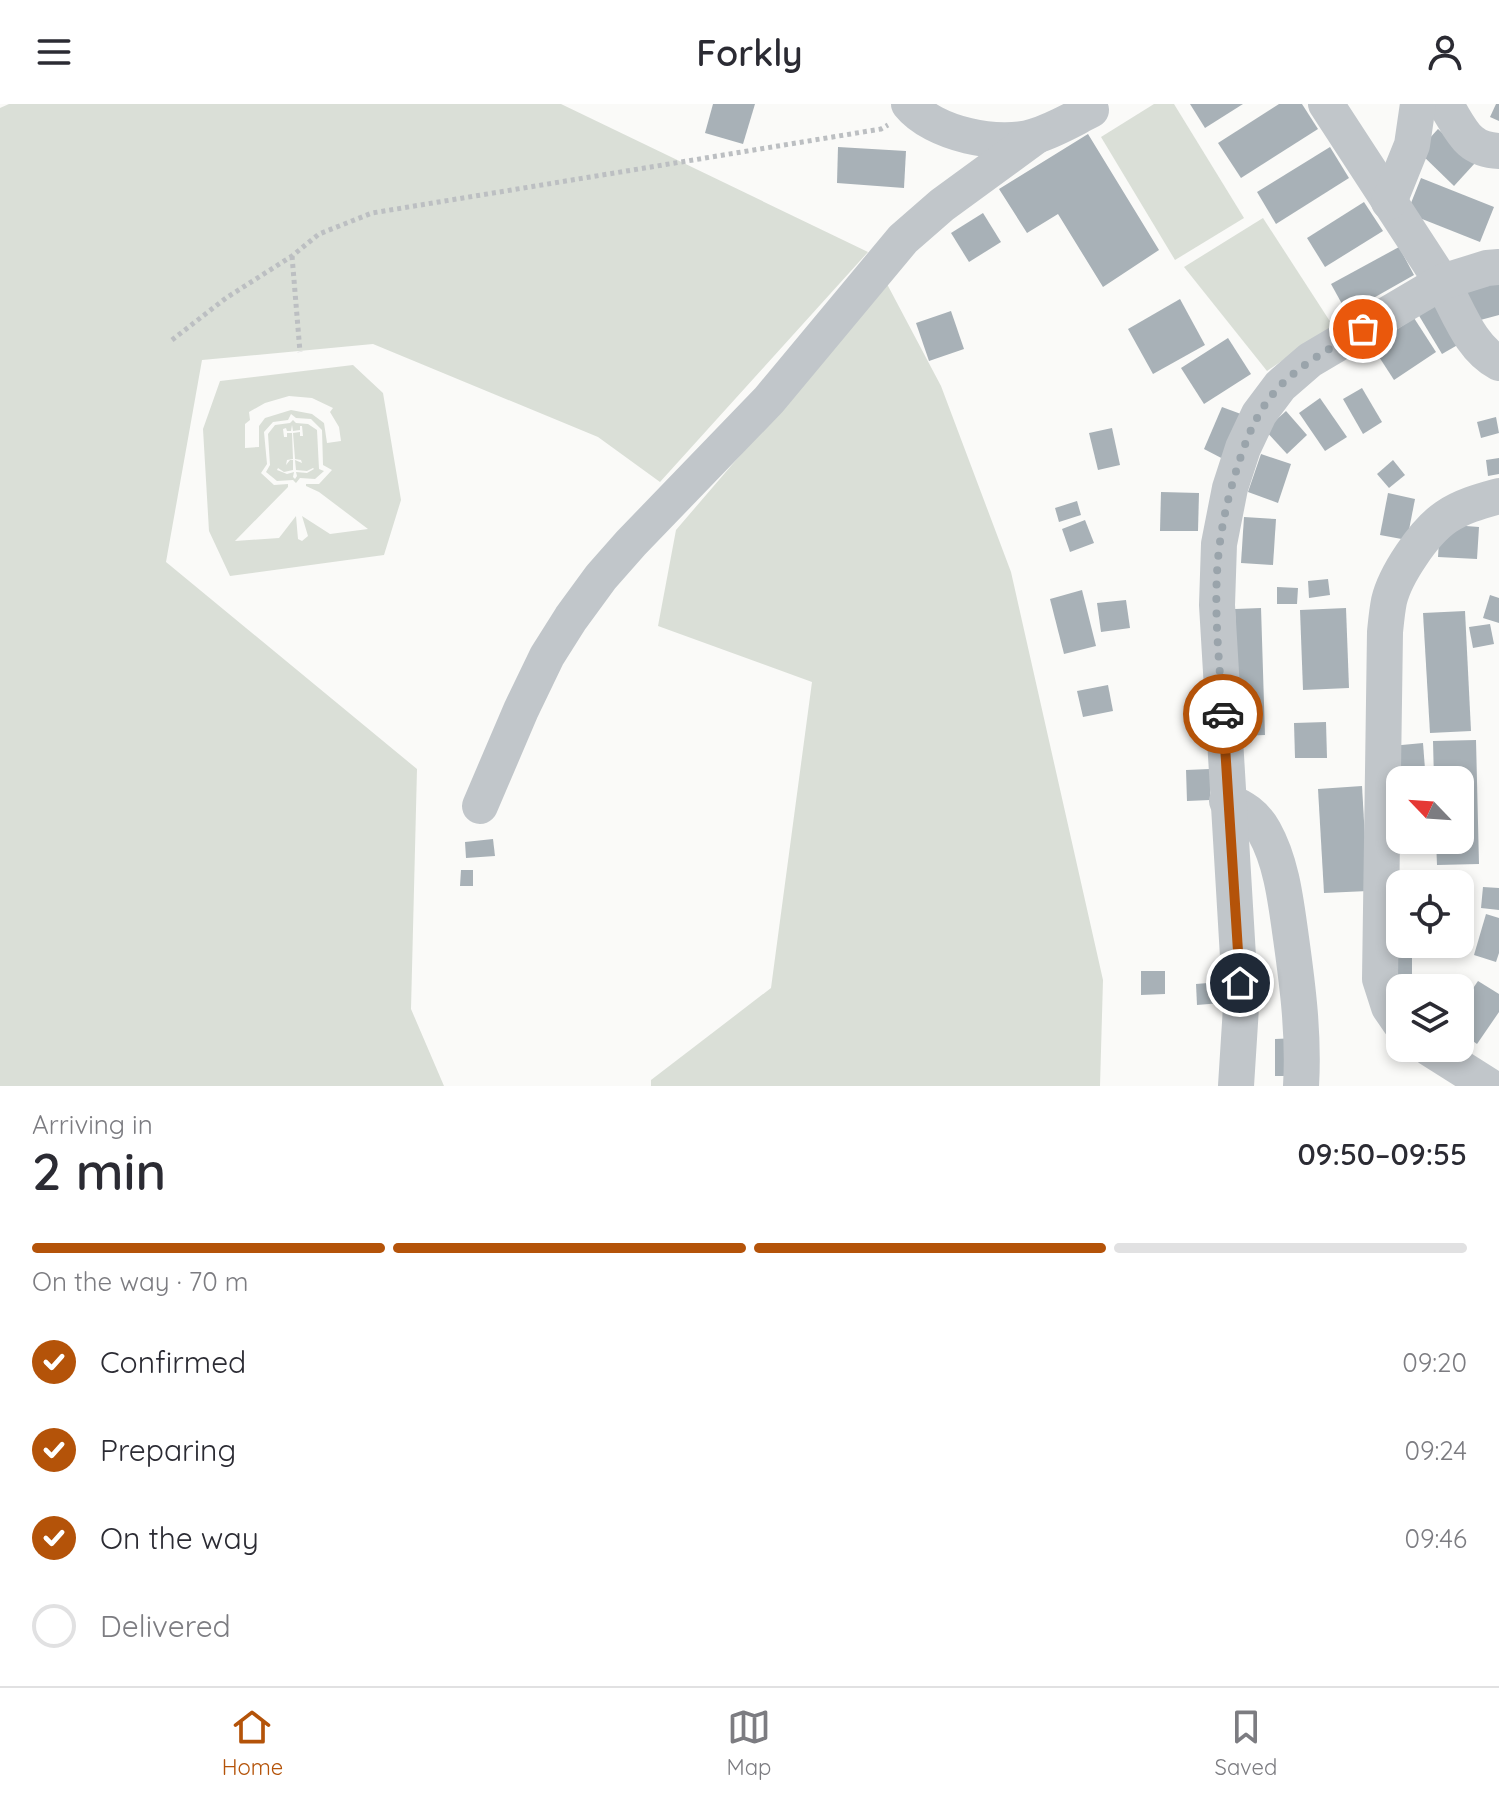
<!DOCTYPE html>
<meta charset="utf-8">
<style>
:root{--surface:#fff;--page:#f2f2f3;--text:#2b2b33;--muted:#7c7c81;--line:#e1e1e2;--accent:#b45309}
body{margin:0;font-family:Quicksand,sans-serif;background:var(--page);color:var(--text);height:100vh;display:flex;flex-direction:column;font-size:30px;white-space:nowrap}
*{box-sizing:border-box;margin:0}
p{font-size:26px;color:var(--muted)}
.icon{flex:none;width:44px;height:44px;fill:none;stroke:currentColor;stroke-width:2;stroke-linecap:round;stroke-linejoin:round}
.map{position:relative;height:982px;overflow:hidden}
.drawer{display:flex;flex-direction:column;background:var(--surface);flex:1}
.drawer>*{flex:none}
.needle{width:52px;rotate:295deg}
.controls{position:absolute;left:1386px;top:662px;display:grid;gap:16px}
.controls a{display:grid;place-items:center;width:88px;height:88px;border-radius:16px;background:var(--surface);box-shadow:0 4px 12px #0003;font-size:40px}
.pin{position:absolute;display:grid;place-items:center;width:68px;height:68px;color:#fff;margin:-34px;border:4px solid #fff;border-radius:50%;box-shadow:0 2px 8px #0007}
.courier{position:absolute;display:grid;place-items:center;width:80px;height:80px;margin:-40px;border:6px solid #b45309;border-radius:50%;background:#fff;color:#222;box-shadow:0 2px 10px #0007}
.head em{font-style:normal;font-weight:600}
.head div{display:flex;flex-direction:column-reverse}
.head{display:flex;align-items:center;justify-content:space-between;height:136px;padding:0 32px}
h1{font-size:52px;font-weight:600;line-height:60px}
.bar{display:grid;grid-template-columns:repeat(4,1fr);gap:12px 8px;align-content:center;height:96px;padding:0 32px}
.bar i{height:10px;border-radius:6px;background:var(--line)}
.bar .selected{background:var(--accent)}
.bar p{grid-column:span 4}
ol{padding:0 32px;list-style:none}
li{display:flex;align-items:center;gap:24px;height:88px}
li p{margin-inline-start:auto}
li .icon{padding:8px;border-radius:50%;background:var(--accent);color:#fff;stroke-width:4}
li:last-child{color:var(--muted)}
li i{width:44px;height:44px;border:4px solid var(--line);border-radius:50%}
header{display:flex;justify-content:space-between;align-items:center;height:104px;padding:0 32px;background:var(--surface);font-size:36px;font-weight:600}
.tab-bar{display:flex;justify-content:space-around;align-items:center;height:112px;border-top:2px solid var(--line);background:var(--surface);font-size:22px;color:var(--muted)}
.tab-bar a{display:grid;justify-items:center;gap:4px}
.tab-bar .selected{color:var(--accent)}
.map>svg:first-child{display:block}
.green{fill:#dadfd7;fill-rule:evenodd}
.building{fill:#a8b1b7}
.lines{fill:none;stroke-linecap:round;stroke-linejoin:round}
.path{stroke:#bcbfc2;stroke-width:5;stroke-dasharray:4 4;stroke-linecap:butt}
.minor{stroke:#c1c6ca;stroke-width:36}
.done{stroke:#9aa4ab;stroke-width:8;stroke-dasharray:0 14.4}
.route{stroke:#b45309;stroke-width:10}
</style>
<header><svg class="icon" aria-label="menu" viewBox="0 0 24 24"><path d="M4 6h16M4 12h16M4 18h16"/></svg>Forkly<svg class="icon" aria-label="person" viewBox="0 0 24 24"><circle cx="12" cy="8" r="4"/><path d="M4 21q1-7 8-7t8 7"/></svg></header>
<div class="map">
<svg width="1499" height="982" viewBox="0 0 1499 982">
<rect width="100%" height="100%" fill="#fafaf8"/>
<g class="green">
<path d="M9,0h552l307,148 -208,230 -62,-45 -225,-93 -171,16 -36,202 251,207 -6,240 33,77h-444v-978z"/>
<path d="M1154,0h20l70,114 -69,42 -74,-123z"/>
<path d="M1263,114l70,108 -66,45 -83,-104z"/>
<path d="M887,180l54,102 70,186 92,408 -3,106h-449v-6l120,-92 41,-306 -154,-56 18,-96z"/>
<path d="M353,261l30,28 18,107 -17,55 -154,21 -21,-45 -6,-102 17,-48zM289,292l23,2 21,10 -3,4 9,15 2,14 -14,2 -3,-20 -12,-9 -21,-4 -26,8 -6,8v21l-14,1v-24l5,-4 -1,-8 16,-9zM291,310l5,4 15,1 11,11 1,35 9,5 -13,14h-13v2l13,6 49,37 -38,5 -28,-18 6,20 -6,5 -4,-2 -2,-23 -17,22 -44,3 53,-54v-3l-14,1 -13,-12 6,-9 -3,-32 9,-10 15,-2z"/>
<path d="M293,316l3,3 12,1 9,6 2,39 5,2 -9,8 -15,-1 -4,5 -3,-3 -16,1 -11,-9 4,-7 -2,-31 7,-9 15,-2zM292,321l1,6 7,-1v-4h2l1,10h-3v-4l-7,1 2,26 6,1 1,3 -7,-3 1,10 11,1 6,-3 1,1 -7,4 -11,-1 1,4 -2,3 -2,-2 1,-5 -7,2 -10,-4 1,-2 6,4 9,-2v-10h-3l-4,5 1,-5 6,-1 -1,-26h-5v4h-3l-1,-8 3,-1 1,3h4z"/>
</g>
<g class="building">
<path d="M713,0h42l-12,40 -38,-11z"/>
<path d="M1190,0h53l-38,24z"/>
<path d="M1279,0h23l16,25 -77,49 -23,-35z"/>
<path d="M1496,0h3v17l-9,-4z"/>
<path d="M1438,25l37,34 -21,23 -36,-35z"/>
<path d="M1088,30l71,116 -56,37 -45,-73 -31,19 -28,-44z"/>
<path d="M838,43l68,4 -2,37 -67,-5z"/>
<path d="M1330,43l19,31 -73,46 -19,-32z"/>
<path d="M1421,74l73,29 -14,35 -73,-29z"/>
<path d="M1364,98l19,29 -58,36 -18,-29z"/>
<path d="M983,109l18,29 -32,20 -18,-29z"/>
<path d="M1399,143l15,28 -67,38 -16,-29z"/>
<path d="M1499,168v43l-26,7 -11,-40z"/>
<path d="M1440,190l28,45 -26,15 -27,-45z"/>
<path d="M1180,195l25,46 -52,29 -25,-45z"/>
<path d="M951,207l13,38 -35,12 -13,-38z"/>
<path d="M1414,214l22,34 -42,28 -22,-34z"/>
<path d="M1228,234l23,36 -47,30 -23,-36z"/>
<path d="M1362,284l20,34 -19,12 -20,-35z"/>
<path d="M1320,294l27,39 -22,14 -26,-38z"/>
<path d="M1222,303l27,10 -20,45 -25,-13z"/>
<path d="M1286,307l21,24 -20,19 -22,-24z"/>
<path d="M1496,313l3,16 -18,5 -4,-16z"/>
<path d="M1112,324l8,37 -22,5 -9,-37z"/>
<path d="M1261,350l30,10 -13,39 -30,-11z"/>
<path d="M1499,354v16l-11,2 -2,-16z"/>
<path d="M1393,356l12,15 -16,13 -12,-14z"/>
<path d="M1161,388l38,1 -1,38h-38z"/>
<path d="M1388,389l27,6 -8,41 -27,-5z"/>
<path d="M1077,397l4,14 -22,7 -4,-14z"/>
<path d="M1244,413l32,2 -3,46 -32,-2z"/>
<path d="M1085,416l9,23 -24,9 -8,-23z"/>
<path d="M1440,420l39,3 -2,32 -39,-2z"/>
<path d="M1328,475l2,16 -21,3 -1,-17z"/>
<path d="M1277,483l21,1 -1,16h-20z"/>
<path d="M1082,486l14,56 -32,8 -14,-55z"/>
<path d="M1490,491l9,3v25l-16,-5z"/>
<path d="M1126,496l4,28 -29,4 -4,-29z"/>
<path d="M1261,504l4,127 -26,1 -4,-127z"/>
<path d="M1346,504l3,80 -46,2 -3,-80z"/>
<path d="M1465,507l6,120 -41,2 -7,-120z"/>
<path d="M1490,520l4,20 -21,4 -4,-21z"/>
<path d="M1108,581l5,26 -30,6 -6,-26z"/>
<path d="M1326,618l1,36h-32l-1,-35z"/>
<path d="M1476,636l3,124 -42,1 -1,-25h24v-60h-26l-1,-39z"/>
<path d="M1423,639l2,26 -32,3 -2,-26z"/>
<path d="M1210,665v31l-23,1 -1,-31z"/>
<path d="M1362,682l6,105 -44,2 -6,-104z"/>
<path d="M493,735l2,17 -29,2 -1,-16z"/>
<path d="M461,766h12v16h-13z"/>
<path d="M1483,783l16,1v22l-18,-2z"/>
<path d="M1468,785l2,22 -10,1v-22z"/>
<path d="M1486,810l13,4v35l-3,9 -22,-7z"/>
<rect x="1393" y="850" width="19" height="23"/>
<path d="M1141,867h24v23l-24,1z"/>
<path d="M1478,877l21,13v18l-22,32 -17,-12v-25z"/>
<path d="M1220,878l1,21 -24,2 -1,-21z"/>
<path d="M1298,934v38h-23v-37z"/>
</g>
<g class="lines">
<g class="path">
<path d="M292,152l8,96"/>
<path d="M172,236l54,-42 66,-42 27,-22 53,-21 509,-84 7,-4"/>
</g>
<g class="minor">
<path d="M909,0c24,30 91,44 126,32 20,-6 38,-17 56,-26"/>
<path d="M1326,0c38,59 76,117 114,175 17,27 28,68 59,84"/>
<path d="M1445,0c16,24 21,46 54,47"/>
<path d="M1389,98l23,-57 6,-41"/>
<path d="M1227,697c16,6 28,14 37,30 18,32 22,72 27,107 7,50 13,98 10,148"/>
<path d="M480,702l41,-96 26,-54 24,-38 30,-41 30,-34 138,-143 134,-161 39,-34 93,-68"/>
<path d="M1400,919l-11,-16 -9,-28 5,-347c1,-10 2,-21 4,-31 6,-26 35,-69 57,-84 16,-11 35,-16 53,-21"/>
<path d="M1429,944l60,38"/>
<path d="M1236,982l5,-79 -24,-402 2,-61 11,-56 13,-40 16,-34 21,-28 30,-26 132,-78 45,-14 12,-1"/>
</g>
</g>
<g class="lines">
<path class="done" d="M1223,610c-4,-56 -11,-116 -3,-172 4,-29 11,-56 20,-83 9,-28 21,-54 42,-75 24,-23 52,-38 81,-55"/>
<path class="route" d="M1223,610l17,269"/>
</g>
</svg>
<div class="controls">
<a><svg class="needle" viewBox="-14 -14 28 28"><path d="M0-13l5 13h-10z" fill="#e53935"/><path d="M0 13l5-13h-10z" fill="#7c7c81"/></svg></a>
<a><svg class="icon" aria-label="locate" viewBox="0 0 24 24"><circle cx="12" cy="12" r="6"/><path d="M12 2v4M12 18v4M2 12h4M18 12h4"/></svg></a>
<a><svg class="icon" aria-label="layers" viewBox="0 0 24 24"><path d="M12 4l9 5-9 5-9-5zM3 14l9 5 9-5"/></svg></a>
</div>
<div class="pin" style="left:1363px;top:225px;background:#ea580c"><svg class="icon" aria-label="bag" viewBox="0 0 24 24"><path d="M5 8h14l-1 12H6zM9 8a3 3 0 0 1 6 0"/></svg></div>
<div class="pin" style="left:1240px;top:879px;background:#1f2937"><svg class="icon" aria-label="home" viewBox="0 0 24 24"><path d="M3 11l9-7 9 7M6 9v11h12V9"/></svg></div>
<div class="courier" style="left:1223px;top:610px"><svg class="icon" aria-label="car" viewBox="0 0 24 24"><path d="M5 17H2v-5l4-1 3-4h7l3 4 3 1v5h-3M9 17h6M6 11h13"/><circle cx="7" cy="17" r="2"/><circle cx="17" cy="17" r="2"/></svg></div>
</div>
<section class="drawer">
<div class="head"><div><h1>2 min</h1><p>Arriving in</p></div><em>09:50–09:55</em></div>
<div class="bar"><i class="selected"></i><i class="selected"></i><i class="selected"></i><i></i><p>On the way · 70 m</p></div>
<ol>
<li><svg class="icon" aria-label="check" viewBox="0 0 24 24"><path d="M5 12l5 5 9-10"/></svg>Confirmed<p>09:20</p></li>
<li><svg class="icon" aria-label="check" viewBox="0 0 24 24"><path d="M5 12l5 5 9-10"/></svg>Preparing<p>09:24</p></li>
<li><svg class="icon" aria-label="check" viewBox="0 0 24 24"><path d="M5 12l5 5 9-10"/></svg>On the way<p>09:46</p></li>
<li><i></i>Delivered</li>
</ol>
</section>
<nav class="tab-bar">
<a class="selected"><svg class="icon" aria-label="home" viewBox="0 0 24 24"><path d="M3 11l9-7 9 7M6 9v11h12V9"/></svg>Home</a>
<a><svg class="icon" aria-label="map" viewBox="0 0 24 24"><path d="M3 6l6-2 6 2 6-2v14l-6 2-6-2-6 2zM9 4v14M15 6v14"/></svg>Map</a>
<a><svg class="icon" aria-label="saved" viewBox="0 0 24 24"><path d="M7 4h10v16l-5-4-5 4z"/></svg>Saved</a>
</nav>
